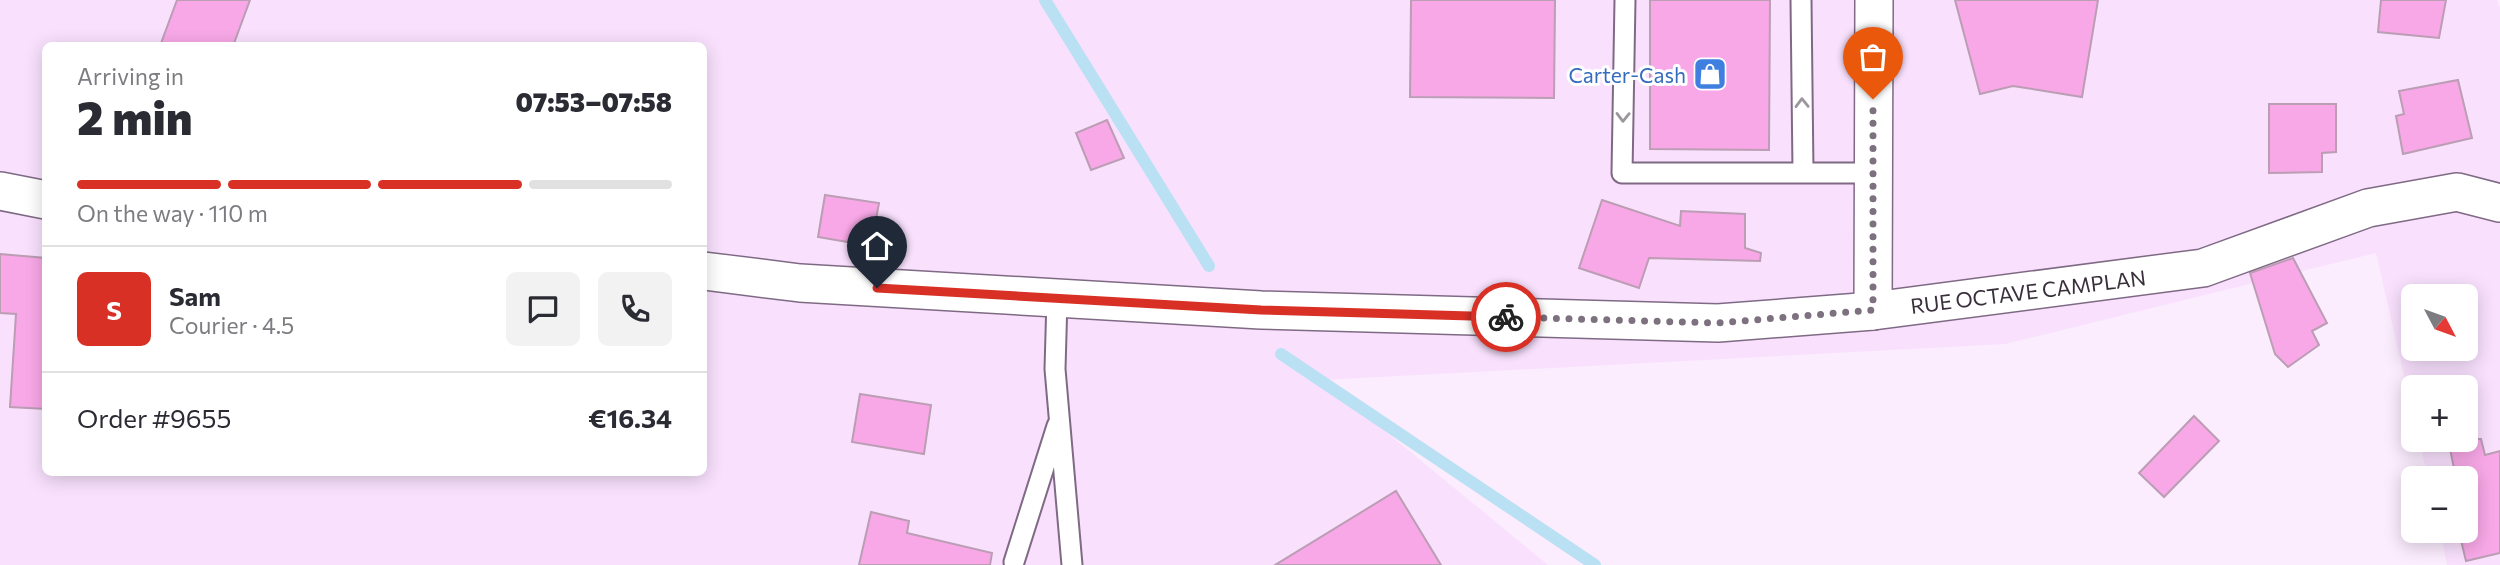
<!DOCTYPE html>
<meta charset="utf-8">
<style>
:root{--surface:#fff;--page:#f2f2f3;--text:#2b2b33;--muted:#7c7c81;--line:#e1e1e2;--accent:#d93025}
body{margin:0;font-family:Commissioner,sans-serif;background:var(--page);color:var(--text);height:100vh;display:flex;flex-direction:column;font-size:26px;white-space:nowrap}
*{box-sizing:border-box;margin:0}
p{font-size:23px;color:var(--muted)}
.icon{flex:none;width:38px;height:38px;fill:none;stroke:currentColor;stroke-width:2;stroke-linecap:round;stroke-linejoin:round}
.map{position:relative;flex:1;overflow:hidden}
.panel{position:absolute;left:42px;top:42px;width:665px;height:434px;display:flex;flex-direction:column;background:var(--surface);border-radius:10px;box-shadow:0 4px 18px #0003}
.panel>*{flex:none}
.needle{width:46px;rotate:131deg}
.tools{position:absolute;left:2401px;top:284px;display:grid;gap:14px}
.tools a{display:grid;place-items:center;width:77px;height:77px;border-radius:10px;background:var(--surface);box-shadow:0 4px 18px #0003;font-size:35px}
.pin{position:absolute;display:grid;place-items:center;width:60px;height:60px;color:#fff;margin:-72px -30px;border-radius:50% 50% 50% 0;rotate:-45deg;box-shadow:0 0 7px #0007}
.pin .icon{rotate:45deg}
.courier{position:absolute;display:grid;place-items:center;width:70px;height:70px;margin:-35px;border:5px solid #d93025;border-radius:50%;background:#fff;color:#222;box-shadow:0 2px 9px #0007}
.overview em{font-style:normal;font-weight:800}
.overview div{display:flex;flex-direction:column-reverse}
.overview{display:flex;align-items:center;justify-content:space-between;height:119px;padding:0 35px}
h1{font-size:46px;font-weight:800;line-height:52px}
.bar{display:grid;grid-template-columns:repeat(4,1fr);gap:10px 7px;align-content:center;height:84px;padding:0 35px}
.bar i{height:9px;border-radius:5px;background:var(--line)}
.bar .active{background:var(--accent)}
.bar p{grid-column:span 4}
.line{display:flex;align-items:center;gap:18px;padding:0 35px;border-top:2px solid var(--line)}
.line div{flex:1}
.round{display:grid;place-items:center;flex:none;width:74px;height:74px;border-radius:10px;background:var(--page)}
.map>svg:first-child{display:block}
.built{fill:#f9e1fe;fill-rule:evenodd}
.lines{fill:none;stroke-linecap:round;stroke-linejoin:round}
.stream{stroke:#b9e0f3;stroke-width:12}
.building{fill:#f8a8e7;stroke:#bb9db4;stroke-width:2}
.lane-casing{stroke:#7f6a84;stroke-width:23}
.street-casing{stroke:#7f6a84;stroke-width:40}
.lane{stroke:#fff;stroke-width:19}
.street{stroke:#fff;stroke-width:37}
.oneway{stroke:#9c979d}
.done{stroke:#7d717f;stroke-width:7;stroke-dasharray:0 12.6}
.route{stroke:#d93025;stroke-width:9}
.labels{text-anchor:middle;dominant-baseline:central;stroke-width:6;stroke-linejoin:round;paint-order:stroke}
.shop-label{font-size:21px;fill:#366cbe;stroke:#fff;text-anchor:end}
.street-label{font-size:21px;fill:#392f3b;stroke:#fff}
</style>
<div class="map">
<svg width="2500" height="565" viewBox="0 0 2500 565">
<rect width="100%" height="100%" fill="#fbecfe"/>
<path class="built" d="M0,0h2497l3,8v557h-53l-7,-35h26v-52h-38l-9,-39h47v-52h-53v28l-37,-162 -371,91 -682,36 225,185h-1548zM46,46h658v426h-658zM2413,296h53v52h-53z"/>
<g class="lines">
<g class="stream">
<path d="M1045,0l164,266"/>
<path d="M1281,354l314,211"/>
</g>
</g>
<g class="building">
<path d="M177,0h73l-17,46h-73z"/>
<path d="M1411,0h144l-1,98 -144,-1z"/>
<path d="M1650,0h120l-1,150 -119,-1z"/>
<path d="M1955,0h143l-16,97 -69,-11 -33,8z"/>
<path d="M2381,0h65l-7,38 -61,-6z"/>
<path d="M2458,80l14,58 -69,16 -7,-38 8,-2 -5,-23z"/>
<path d="M2269,104h67v48l-14,1v19l-53,1z"/>
<path d="M1107,120l17,38 -33,12 -15,-37z"/>
<path d="M825,195l54,8 -8,43 -53,-9z"/>
<path d="M1602,200l78,26 1,-15 64,3v34l16,5 -1,8 -111,-3 -10,30 -60,-20z"/>
<path d="M0,254l46,4v151l-36,-2 6,-93 -16,-1z"/>
<path d="M2293,258l34,65 -15,8 7,14 -31,22 -13,-13 -25,-81z"/>
<path d="M860,394l71,11 -7,49 -72,-12z"/>
<path d="M2194,416l25,25 -55,56 -25,-24z"/>
<path d="M2448,439h33l4,16 15,-4v102l-34,8 -7,-29 7,-1v-53h-10z"/>
<path d="M1396,491l45,74h-166z"/>
<path d="M871,512l38,9 -2,12 85,20 -2,12h-131z"/>
</g>
<g class="lines">
<defs>
<g id="lane">
<path d="M1625,0l-3,173h251"/>
<path d="M1801,0l2,171"/>
<path d="M1057,299l-2,70 17,196"/>
<path d="M1014,562l43,-136"/>
</g>
<g id="street">
<path d="M0,191l46,9"/>
<path d="M704,271l96,12 461,27 457,13 155,-12 330,-43 165,-60 89,-16 43,11"/>
<path d="M1873,311l1,-311"/>
</g>
</defs>
<use href="#lane" class="lane-casing"/>
<use href="#street" class="street-casing"/>
<use href="#lane" class="lane"/>
<use href="#street" class="street"/>
</g>
<defs><path id="oneway-chevron" d="M-2-3.5L2.5 0L-2 3.5" fill="none" stroke-width="1.6" stroke-linecap="round" stroke-linejoin="round" transform="scale(1.75)"/></defs>
<g class="oneway">
<use href="#oneway-chevron" transform="translate(1802 103) rotate(-91)"/>
<use href="#oneway-chevron" transform="translate(1623 117) rotate(91)"/>
</g>
<g class="lines">
<path class="done" d="M1506,317l212,6 155,-13v-211"/>
<path class="route" d="M877,288l384,22 245,7"/>
</g>
<defs>
<symbol id="shop-square" viewBox="-11 -11 22 22"><rect x="-9" y="-9" width="18" height="18" rx="4" fill="#3f7fe0" stroke="#fff"/><path d="M-5-2.5h2.3a2.7 3.5 0 0 1 5.4 0H5L5.5 6h-11ZM-1.5-2.5h3a1.5 2.3 0 0 0-3 0Z" fill="#fff"/></symbol>
</defs>
<g fill-rule="evenodd">
<use href="#shop-square" x="1691" y="55" width="38" height="38"/>
</g>
<g class="labels">
<g class="shop-label">
<text x="1686" y="74">Carter-Cash</text>
</g>
<g class="street-label">
<text transform="translate(2028 291) rotate(-7)">RUE OCTAVE CAMPLAN</text>
</g>
</g>
</svg>
<div class="tools">
<a><svg class="needle" viewBox="-14 -14 28 28"><path d="M0-13l5 13h-10z" fill="#e53935"/><path d="M0 13l5-13h-10z" fill="#7c7c81"/></svg></a>
<a>+</a>
<a>−</a>
</div>
<div class="pin" style="left:1873px;top:99px;background:#ea580c"><svg class="icon" aria-label="bag" viewBox="0 0 24 24"><path d="M5 8h14l-1 12H6zM9 8a3 3 0 0 1 6 0"/></svg></div>
<div class="pin" style="left:877px;top:288px;background:#1f2937"><svg class="icon" aria-label="home" viewBox="0 0 24 24"><path d="M3 11l9-7 9 7M6 9v11h12V9"/></svg></div>
<div class="courier" style="left:1506px;top:317px"><svg class="icon" aria-label="bike" viewBox="0 0 24 24"><circle cx="6" cy="16" r="4"/><circle cx="18" cy="16" r="4"/><path d="M6 16l4-8h5l3 8M10 8l3 8H6M13 5h3"/></svg></div>
<section class="panel">
<div class="overview"><div><h1>2 min</h1><p>Arriving in</p></div><em>07:53–07:58</em></div>
<div class="bar"><i class="active"></i><i class="active"></i><i class="active"></i><i></i><p>On the way · 110 m</p></div>
<div class="line" style="height:126px"><b class="round" style="background:var(--accent);color:#fff">S</b><div><b>Sam</b><p>Courier · 4.5</p></div><a class="round"><svg class="icon" aria-label="chat" viewBox="0 0 24 24"><path d="M4 5h16v11H9l-5 4z"/></svg></a><a class="round"><svg class="icon" aria-label="phone" viewBox="0 0 24 24"><path d="M5 4h4l2 5-3 2q2 4 5 5l2-3 5 2v4C11 20 4 13 5 4z"/></svg></a></div>
<div class="line" style="height:91px"><div>Order #9655</div><b>€16.34</b></div>
</section>
</div>
